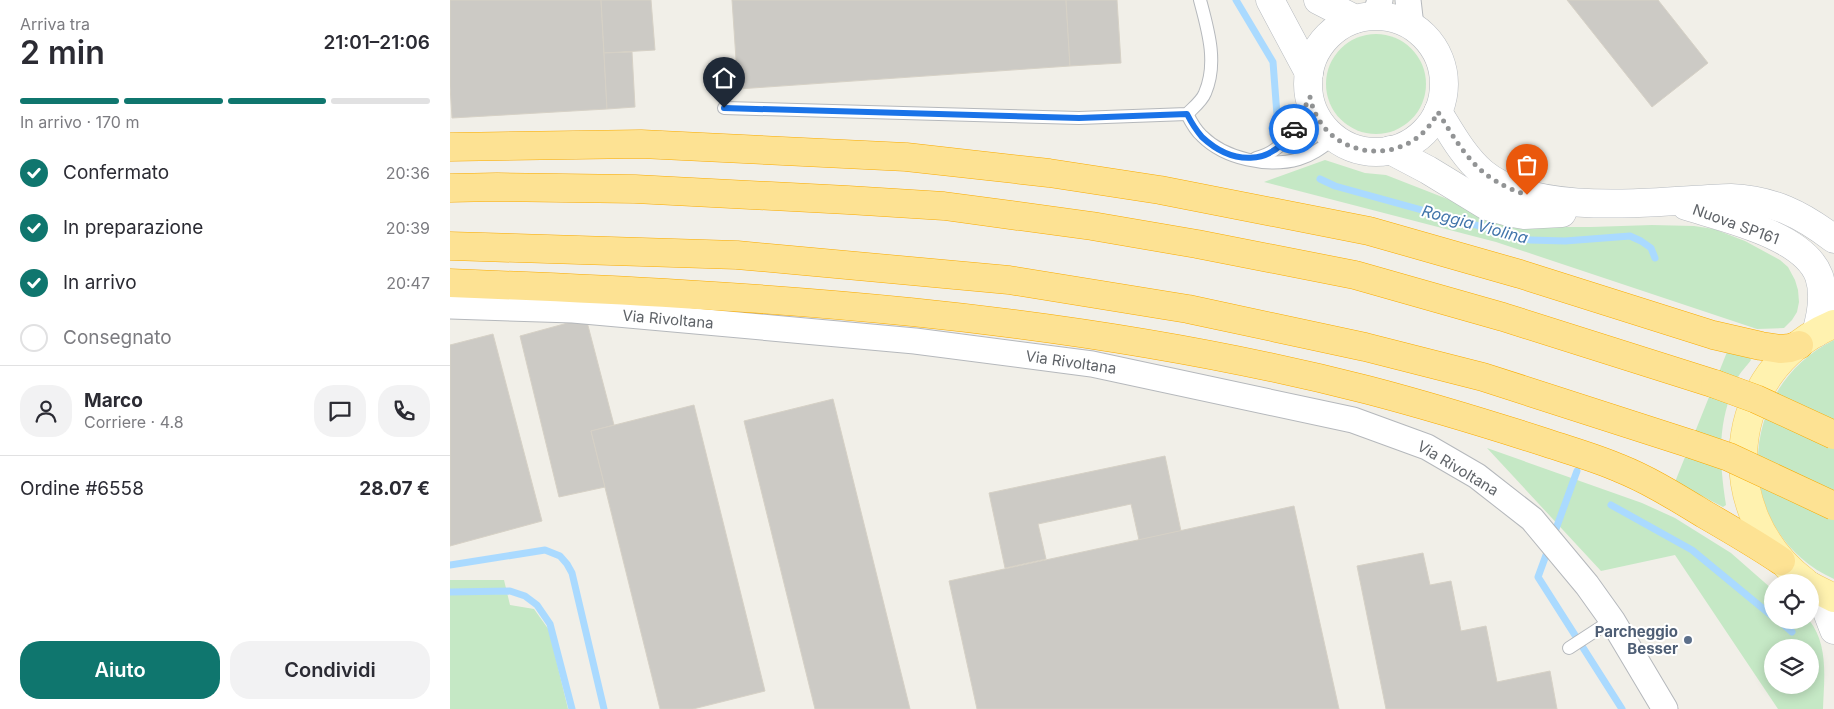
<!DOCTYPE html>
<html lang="it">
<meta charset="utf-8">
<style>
:root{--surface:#fff;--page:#f2f2f3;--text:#2b2b33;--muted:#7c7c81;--line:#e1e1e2;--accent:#0f766e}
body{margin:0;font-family:Inter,sans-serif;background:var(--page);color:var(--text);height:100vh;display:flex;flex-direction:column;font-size:19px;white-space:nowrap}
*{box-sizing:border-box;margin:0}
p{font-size:16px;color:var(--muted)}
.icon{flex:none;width:28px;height:28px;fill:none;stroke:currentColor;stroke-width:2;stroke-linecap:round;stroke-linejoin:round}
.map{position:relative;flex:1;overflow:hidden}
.panel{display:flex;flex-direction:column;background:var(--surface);width:450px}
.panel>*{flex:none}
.controls{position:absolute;left:1314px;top:574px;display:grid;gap:10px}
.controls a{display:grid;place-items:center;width:55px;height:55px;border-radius:50%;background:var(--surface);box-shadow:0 2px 12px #0003;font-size:25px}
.pin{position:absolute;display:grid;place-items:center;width:42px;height:42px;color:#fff;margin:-51px -21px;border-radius:50% 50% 50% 0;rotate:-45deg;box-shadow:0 0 5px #0007}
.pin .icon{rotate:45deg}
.courier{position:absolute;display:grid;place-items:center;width:50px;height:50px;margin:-25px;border:4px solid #1a73e8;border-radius:50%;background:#fff;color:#222;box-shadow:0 1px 6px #0007}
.headline em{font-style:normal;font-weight:600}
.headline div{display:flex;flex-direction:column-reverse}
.headline{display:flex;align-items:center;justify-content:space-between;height:85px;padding:0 20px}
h1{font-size:32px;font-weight:600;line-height:38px}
.bar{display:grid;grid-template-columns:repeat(4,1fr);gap:8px 5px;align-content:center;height:60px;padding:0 20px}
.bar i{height:6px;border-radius:4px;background:var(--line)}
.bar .current{background:var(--accent)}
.bar p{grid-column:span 4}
.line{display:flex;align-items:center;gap:12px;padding:0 20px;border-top:1px solid var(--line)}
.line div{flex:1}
.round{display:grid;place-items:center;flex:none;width:52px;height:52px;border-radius:20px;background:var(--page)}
ol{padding:0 20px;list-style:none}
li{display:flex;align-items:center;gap:15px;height:55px}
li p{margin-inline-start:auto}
li .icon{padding:5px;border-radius:50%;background:var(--accent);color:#fff;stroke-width:4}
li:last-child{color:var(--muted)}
li i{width:28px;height:28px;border:2px solid var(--line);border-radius:50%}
.cta{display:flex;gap:10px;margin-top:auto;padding:10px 20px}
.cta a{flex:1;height:58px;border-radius:20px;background:var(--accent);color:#fff;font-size:20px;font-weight:600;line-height:58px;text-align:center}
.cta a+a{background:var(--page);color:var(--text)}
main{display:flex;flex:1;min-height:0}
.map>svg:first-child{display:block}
.green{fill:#c5e8c5;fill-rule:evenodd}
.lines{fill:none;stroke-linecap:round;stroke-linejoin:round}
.stream{stroke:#aadaff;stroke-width:7}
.building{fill:#cccac5;stroke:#d6d1c6}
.lane-casing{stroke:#b5b8bc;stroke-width:14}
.street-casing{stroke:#b5b8bc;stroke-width:27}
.secondary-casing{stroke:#b6babf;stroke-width:29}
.primary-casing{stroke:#f2c960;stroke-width:29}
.highway-casing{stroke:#f9ab00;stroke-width:29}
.lane{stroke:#fff;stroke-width:12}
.street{stroke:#fff;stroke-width:25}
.secondary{stroke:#fff;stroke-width:28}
.primary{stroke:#fff2af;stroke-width:28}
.highway{stroke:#fde293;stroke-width:28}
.highway-bridge-casing{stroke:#f9ab00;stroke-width:29;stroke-linecap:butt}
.highway-bridge{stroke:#fde293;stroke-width:28}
.done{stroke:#929495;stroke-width:5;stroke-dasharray:0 9}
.route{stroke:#1a73e8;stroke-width:6}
.service-dot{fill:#5c6f8a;stroke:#fff;stroke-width:2}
.labels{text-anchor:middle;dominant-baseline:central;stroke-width:4;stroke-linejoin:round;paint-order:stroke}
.street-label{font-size:15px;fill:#5f6368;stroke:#fff}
.service-label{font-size:15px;font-weight:bold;fill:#4e5e75;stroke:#fff;text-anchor:end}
.water-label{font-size:16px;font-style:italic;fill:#4174aa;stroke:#fff}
</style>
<main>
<section class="panel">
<div class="headline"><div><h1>2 min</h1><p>Arriva tra</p></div><em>21:01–21:06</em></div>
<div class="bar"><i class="current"></i><i class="current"></i><i class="current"></i><i></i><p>In arrivo · 170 m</p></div>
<ol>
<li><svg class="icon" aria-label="check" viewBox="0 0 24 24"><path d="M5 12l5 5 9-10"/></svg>Confermato<p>20:36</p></li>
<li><svg class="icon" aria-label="check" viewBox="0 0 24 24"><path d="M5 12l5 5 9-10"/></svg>In preparazione<p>20:39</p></li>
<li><svg class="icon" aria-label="check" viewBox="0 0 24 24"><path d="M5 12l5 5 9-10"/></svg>In arrivo<p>20:47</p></li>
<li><i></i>Consegnato</li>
</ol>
<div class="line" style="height:90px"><a class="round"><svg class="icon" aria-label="person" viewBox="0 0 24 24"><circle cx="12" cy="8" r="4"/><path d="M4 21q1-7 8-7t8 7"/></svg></a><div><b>Marco</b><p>Corriere · 4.8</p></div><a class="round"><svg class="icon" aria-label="chat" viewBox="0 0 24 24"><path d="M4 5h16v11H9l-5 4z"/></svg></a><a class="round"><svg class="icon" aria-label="phone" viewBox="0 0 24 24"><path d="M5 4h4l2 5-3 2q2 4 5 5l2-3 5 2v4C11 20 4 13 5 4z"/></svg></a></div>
<div class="line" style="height:65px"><div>Ordine #6558</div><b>28.07 €</b></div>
<div class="cta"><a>Aiuto</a><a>Condividi</a></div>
</section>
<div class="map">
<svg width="1384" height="709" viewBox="0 0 1384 709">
<rect width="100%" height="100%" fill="#f1efe8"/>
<g class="green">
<circle cx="926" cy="84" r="50"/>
<path d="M875,160l40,13 21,2 105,41 47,11h53l61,-2 42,1 20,3 18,7 13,5 35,19 8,7 7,13 3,10 1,12 -2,10 -5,8 -8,8 -27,1 -261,-87 -232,-60z"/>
<path d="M1384,340v239c-103,-47 -100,-190 0,-239z"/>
<path d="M1277,352l21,3 3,5c-4,6 -11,12 -14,19 -20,44 -18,79 -11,126l-3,2 -48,-25z"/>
<path d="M1037,448l155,55 33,15 56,35 41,36v31h37c20,25 15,59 14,89h-45l-103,-154 -74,16zM1322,648h38v37h-38z"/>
<path d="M0,580h54l6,25 24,4 15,21 19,79h-118z"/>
</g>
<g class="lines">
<g class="stream">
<path d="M786,0l37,62 4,53 -1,9 -4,4"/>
<path d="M870,179l15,7 195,54 35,1 65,-5 11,5 10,7 4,10"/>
<path d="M1161,505l81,45 80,66"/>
<path d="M1103,537l24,-66"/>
<path d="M1099,547l-11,30 84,132"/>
<path d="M0,565l95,-15 15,6 7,8 5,9 32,136"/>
<path d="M0,592l60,-1 15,5 12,9 13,19 22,85"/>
<path d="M1328,620l14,12"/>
</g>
</g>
<g class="building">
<path d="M0,0h151l6,109 -155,9 -2,-32z"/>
<path d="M151,0h50l4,50 -51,3z"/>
<path d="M282,0h334l4,66 -332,23z"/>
<path d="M616,0h51l4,63 -51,3z"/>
<path d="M1117,0h91l50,63 -56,44z"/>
<path d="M182,52l3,55 -28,2 -3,-56z"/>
<path d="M136,318l28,107 -23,6 14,56 -46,10 -39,-161z"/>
<path d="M43,334l49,187 -92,25v-201z"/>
<path d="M383,399l77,310h-95l-71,-288z"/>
<path d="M244,405l71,286 -72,18h-33l-69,-278z"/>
<path d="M715,456l16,75 -42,9 -8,-36 -93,20 8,35 -41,9 -16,-75z"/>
<path d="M844,506l45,203h-362l-28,-128z"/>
<path d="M973,553l7,32 21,-4 10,50 25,-5 11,56 53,-11 7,38h-171l-29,-143z"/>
</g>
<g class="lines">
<defs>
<g id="lane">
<path d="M274,108l355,10 108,-4c6,-6 15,-13 18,-21 13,-30 3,-63 -5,-93"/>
<path d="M737,114c4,8 8,16 15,22 23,23 66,32 97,23 14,-4 25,-13 36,-21"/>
<path d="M806,158c31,-7 41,-36 54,-61"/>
<path d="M1119,648l43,-28"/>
</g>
<g id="street">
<path d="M958,0l3,26"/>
<path d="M925,16l5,-16"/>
<path d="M0,306l123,4 342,31 177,23 261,56 74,27 50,29 55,43 55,66 25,35 53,89"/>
</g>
<g id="secondary">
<path d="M820,0l39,73"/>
<path d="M868,0l37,19"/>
<circle cx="926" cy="84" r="68"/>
<path d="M988,112c13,21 26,45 45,61 56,46 179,27 248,25 42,2 70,16 103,41"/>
<path d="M940,150l38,20 59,36 25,7 12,2 38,-2"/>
<path d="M1236,206c38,12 118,29 133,70 6,18 2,40 -3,57"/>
<path d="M1360,586l14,18 10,26"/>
</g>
<g id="primary">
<path d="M1355,582c-92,-70 -81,-212 29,-258"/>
<path d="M1360,586l24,12"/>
</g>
<g id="highway">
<path d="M0,147l191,-3 265,13 143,16 111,17 209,41 151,43 193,61 48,11 19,3 10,-1 9,-3"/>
<path d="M0,188l47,-1 138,2 213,11 96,6 148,20 105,18 158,31 148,42 212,67"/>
<path d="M0,246l287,9 272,25 179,29 177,38 118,30 208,67"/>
<path d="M0,283c310,12 617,30 918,107 61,16 120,34 179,53 24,8 49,15 72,25 30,12 57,29 85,46 26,15 52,30 77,47"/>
</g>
</defs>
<use href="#lane" class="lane-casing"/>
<use href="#street" class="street-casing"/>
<use href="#secondary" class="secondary-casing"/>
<use href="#primary" class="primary-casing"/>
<use href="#highway" class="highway-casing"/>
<use href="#lane" class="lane"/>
<use href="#street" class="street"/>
<use href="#secondary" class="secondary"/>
<use href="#primary" class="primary"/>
<use href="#highway" class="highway"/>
<defs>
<g id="highway-bridge">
<path d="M1265,384l41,15 78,36"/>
<path d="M1241,444l38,13 105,49"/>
</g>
</defs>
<use href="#highway-bridge" class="highway-bridge-casing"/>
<use href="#highway-bridge" class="highway-bridge"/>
</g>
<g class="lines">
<path class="done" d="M844,129l16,-32c13,64 99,74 128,15 26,42 40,67 89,83"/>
<path class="route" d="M274,108l355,10 108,-4c4,8 9,16 15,23 30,28 69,30 92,-8"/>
</g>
<circle class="service-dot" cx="1238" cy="640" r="5"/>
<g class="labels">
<g class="street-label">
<text transform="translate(1286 224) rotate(20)">Nuova SP161</text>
<text transform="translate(218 319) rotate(5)">Via Rivoltana</text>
<text transform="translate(621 362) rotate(8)">Via Rivoltana</text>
<text transform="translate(1008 468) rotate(31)">Via Rivoltana</text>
</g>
<g class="service-label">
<text x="1228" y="631">Parcheggio<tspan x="1228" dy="17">Besser</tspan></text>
</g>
<g class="water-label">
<text transform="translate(1025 224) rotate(15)">Roggia Violina</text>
</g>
</g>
</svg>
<div class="controls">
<a><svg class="icon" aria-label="locate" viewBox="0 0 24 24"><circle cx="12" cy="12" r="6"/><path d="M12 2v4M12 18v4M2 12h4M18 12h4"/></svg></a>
<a><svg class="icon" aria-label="layers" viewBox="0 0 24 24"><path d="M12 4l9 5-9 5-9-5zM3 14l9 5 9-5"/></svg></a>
</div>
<div class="pin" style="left:1077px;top:195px;background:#ea580c"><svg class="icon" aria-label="bag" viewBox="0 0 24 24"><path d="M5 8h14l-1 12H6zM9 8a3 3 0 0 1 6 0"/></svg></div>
<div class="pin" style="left:274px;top:108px;background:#1f2937"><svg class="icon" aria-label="home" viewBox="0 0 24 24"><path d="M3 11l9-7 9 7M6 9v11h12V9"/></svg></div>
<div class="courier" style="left:844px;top:129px"><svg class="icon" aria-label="car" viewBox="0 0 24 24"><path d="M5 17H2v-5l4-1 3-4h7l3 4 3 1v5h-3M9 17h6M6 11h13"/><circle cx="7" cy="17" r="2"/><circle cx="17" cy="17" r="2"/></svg></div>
</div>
</main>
